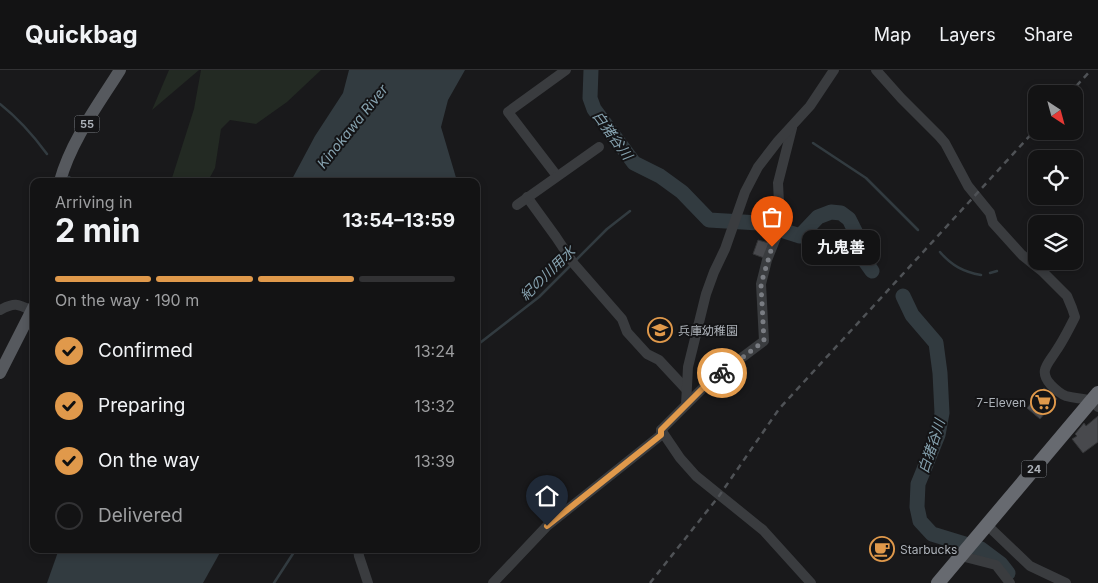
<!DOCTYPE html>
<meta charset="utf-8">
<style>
:root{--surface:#131314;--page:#1c1c1d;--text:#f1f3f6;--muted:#9d9ea0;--line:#323234;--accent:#e0994b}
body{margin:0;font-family:Inter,"Noto Sans JP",sans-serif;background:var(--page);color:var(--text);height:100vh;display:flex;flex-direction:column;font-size:19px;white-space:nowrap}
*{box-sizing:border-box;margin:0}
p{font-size:16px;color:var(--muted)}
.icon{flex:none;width:28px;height:28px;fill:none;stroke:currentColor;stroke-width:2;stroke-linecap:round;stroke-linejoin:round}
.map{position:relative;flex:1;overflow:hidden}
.panel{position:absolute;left:30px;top:108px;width:450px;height:375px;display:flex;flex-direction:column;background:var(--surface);border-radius:10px;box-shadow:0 2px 8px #0003,0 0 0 1px var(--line)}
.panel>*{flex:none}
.needle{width:32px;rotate:144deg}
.controls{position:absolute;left:1028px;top:15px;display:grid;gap:10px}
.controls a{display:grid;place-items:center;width:55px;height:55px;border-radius:10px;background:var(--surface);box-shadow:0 2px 8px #0003,0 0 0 1px var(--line);font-size:25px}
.pin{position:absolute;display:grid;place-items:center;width:42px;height:42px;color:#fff;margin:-51px -21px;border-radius:50% 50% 50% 0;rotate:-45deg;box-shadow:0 0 5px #0007}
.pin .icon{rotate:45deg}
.courier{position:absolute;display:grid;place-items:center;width:50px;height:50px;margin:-25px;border:4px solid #e0994b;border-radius:50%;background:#fff;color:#222;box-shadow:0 1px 6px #0007}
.bubble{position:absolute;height:35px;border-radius:10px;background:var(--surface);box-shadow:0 2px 8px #0003,0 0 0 1px var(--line);font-size:16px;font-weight:700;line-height:35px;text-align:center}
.summary em{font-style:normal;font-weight:700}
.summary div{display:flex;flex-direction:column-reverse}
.summary{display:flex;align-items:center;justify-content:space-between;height:85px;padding:0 25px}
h1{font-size:32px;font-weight:700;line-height:38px}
.bar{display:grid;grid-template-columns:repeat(4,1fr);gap:8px 5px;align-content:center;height:60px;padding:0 25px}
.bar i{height:6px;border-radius:4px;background:var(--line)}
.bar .current{background:var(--accent)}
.bar p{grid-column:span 4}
ol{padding:0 25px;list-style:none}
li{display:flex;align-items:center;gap:15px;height:55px}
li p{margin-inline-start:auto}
li .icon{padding:5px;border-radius:50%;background:var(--accent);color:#111;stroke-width:4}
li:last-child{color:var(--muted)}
li i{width:28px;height:28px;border:2px solid var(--line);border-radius:50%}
header{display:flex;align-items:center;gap:30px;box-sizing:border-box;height:70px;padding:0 25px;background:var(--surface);border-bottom:1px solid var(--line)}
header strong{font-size:24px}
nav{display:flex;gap:28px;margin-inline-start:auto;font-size:18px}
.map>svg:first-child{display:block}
.green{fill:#232a23}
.water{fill:#323b40}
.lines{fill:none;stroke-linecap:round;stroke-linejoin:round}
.stream{stroke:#323b40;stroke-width:2.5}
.river{stroke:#323b40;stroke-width:15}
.building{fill:#48494d;stroke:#333436}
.minor{stroke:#3a3c3f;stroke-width:10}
.major{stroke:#56595e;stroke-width:12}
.highway{stroke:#676a70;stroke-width:14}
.rail{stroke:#4f5256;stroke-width:2.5;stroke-dasharray:6 5;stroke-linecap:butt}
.done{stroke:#797c82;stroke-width:5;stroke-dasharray:0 9}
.route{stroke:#e0994b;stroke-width:6}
.labels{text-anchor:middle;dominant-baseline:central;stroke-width:4;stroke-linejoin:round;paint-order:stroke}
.shield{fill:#141416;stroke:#7f8388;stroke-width:1}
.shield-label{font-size:11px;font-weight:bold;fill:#adb2b9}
.poi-label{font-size:12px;fill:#adb2b9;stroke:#141416;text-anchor:start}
.water-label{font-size:14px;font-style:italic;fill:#87a3b0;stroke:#141416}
</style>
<header>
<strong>Quickbag</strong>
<nav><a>Map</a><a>Layers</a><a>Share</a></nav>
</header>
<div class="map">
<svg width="1098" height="513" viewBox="0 0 1098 513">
<rect width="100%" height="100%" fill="#19191b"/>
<g class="green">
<path d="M169,0h30l-47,40z"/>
<path d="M201,0h120l-34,32 -31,22 -26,-4 -9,9 -6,39 -7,13h-37l23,-72z"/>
</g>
<g class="water">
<path d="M349,0h116l-17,30 -7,27 16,54h-166l24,-45 28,-43z"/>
<path d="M59,479h163l-19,34h-156z"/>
</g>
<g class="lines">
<g class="stream">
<path d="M0,34c19,15 33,31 47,50"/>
<path d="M813,73l53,35 52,52"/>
<path d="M69,107l4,4"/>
<path d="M940,182c12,14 24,20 41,23"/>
<path d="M576,190l31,-31 23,-18"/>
<path d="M990,203l7,-2"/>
<path d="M476,276l63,-49 33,-33"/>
<path d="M274,513l22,-34"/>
</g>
<g class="river">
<path d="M591,0l-1,28 4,11 40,54 26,13 22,16 27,28 50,3 41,13 18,-19 13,-5 10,1 8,6 8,16 3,19 12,17"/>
<path d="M903,226l9,19 24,28 4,30 2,40 -4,22 -20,49 -1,23 3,14 12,13 49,15 20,15 7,9"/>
</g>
</g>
<g class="building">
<path d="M758,170l11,3 -5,15 -11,-4z"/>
<path d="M1044,318l13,11 -17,20 -13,-11z"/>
<path d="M1098,346v26l-15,11 -11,-14 5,-3 -2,-2 9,-11 2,3z"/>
</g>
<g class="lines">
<g class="minor">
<path d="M876,0l25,28 38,38 6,7 23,43 22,27 3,10 29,32 20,16 25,25 5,12 3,9c-6,12 -12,24 -19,34 -8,13 -18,20 -5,34 4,4 9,9 15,11 13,4 22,0 32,11"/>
<path d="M557,106l-49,-64 58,-42"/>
<path d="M527,127l29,40 18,27 48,55 5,13 20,22 12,6 27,29"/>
<path d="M517,135l82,-58"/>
<path d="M0,240c15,-8 18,-6 32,1"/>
<path d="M686,335l22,-22 56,-42 -3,-57 6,-24 10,-25 2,-32 -1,-20 14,-55"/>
<path d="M661,360l19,28 16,18 67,54 48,53"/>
<path d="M987,455l43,41 36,17"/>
<path d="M358,479l1,7 9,27"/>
<path d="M961,486l35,9 14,18"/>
<path d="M493,513l54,-57 114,-91v-5l25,-25 2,-38 18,-73 8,-22 11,-23 20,-57 13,-25 20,-26 32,-35 24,-36"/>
</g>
<g class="major">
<path d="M60,111c11,-40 38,-76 60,-111"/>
<path d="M0,303l34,-67"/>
</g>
<path class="highway" d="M938,513l160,-190"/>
<g class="rail">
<path d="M1069,24l22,-24"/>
<path d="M650,513l69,-87 60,-87 257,-280"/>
</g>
</g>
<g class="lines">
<path class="done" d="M722,303l42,-32 -3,-57 11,-37"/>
<path class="route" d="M547,456l114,-91v-5l47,-47 14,-10"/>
</g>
<defs>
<symbol id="school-ring" viewBox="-11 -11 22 22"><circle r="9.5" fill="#141416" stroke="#e0994b" stroke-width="1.5"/><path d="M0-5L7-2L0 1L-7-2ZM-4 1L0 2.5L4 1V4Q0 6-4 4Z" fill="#e0994b"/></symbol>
<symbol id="supermarket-ring" viewBox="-11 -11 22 22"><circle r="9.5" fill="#141416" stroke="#e0994b" stroke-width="1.5"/><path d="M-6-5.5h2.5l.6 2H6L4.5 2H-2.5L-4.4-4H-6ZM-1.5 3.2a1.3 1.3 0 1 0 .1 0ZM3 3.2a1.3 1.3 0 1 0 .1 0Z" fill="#e0994b"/></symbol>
<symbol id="cafe-ring" viewBox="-11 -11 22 22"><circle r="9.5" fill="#141416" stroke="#e0994b" stroke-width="1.5"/><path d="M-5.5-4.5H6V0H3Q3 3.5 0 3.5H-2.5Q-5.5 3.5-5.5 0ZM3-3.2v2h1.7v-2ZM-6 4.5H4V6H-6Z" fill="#e0994b"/></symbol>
</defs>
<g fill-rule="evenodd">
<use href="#school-ring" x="646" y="246" width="28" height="28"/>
<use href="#supermarket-ring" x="1029" y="318" width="28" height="28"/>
<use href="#cafe-ring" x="868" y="465" width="28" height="28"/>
</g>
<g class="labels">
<g class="shield">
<rect x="74.5" y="45.5" width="25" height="17" rx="4"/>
<rect x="1021.5" y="390.5" width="25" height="17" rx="4"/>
</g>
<g class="shield-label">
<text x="87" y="54">55</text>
<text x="1034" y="399">24</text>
</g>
<g class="poi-label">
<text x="678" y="260">兵庫幼稚園</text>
<text x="1026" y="332" text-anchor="end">7-Eleven</text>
<text x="900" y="479">Starbucks</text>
</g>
<g class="water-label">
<text transform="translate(352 56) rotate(-51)">Kinokawa River</text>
<text transform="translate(613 65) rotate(54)">白猪谷川</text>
<text transform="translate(547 203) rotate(-44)">紀の川用水</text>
<text transform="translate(931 376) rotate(-72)">白猪谷川</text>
</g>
</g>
</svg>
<div class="controls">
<a><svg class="needle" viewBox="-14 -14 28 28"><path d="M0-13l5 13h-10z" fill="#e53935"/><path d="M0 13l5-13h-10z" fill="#9d9ea0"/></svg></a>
<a><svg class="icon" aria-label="locate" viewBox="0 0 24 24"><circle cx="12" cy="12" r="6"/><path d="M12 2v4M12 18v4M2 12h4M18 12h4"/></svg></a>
<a><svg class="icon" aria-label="layers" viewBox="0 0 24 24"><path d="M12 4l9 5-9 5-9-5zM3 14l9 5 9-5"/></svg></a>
</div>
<div class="pin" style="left:772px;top:177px;background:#ea580c"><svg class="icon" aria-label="bag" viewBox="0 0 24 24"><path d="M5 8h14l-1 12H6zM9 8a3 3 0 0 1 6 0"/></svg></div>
<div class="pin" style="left:547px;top:456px;background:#1f2937"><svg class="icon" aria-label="home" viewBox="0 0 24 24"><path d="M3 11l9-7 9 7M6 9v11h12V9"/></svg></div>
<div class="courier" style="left:722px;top:303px"><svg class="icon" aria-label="bike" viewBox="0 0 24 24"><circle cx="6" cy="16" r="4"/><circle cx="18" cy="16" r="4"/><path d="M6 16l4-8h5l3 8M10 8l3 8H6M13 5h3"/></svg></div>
<div class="bubble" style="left:802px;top:160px;width:78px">九鬼善</div>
<section class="panel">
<div class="summary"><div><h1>2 min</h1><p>Arriving in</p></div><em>13:54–13:59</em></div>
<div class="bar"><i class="current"></i><i class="current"></i><i class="current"></i><i></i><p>On the way · 190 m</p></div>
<ol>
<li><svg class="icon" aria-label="check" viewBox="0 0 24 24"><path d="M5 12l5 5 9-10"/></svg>Confirmed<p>13:24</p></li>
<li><svg class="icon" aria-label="check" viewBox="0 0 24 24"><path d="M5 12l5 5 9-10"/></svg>Preparing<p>13:32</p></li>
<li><svg class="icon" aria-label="check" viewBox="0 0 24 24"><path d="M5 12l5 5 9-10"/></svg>On the way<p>13:39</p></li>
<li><i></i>Delivered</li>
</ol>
</section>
</div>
